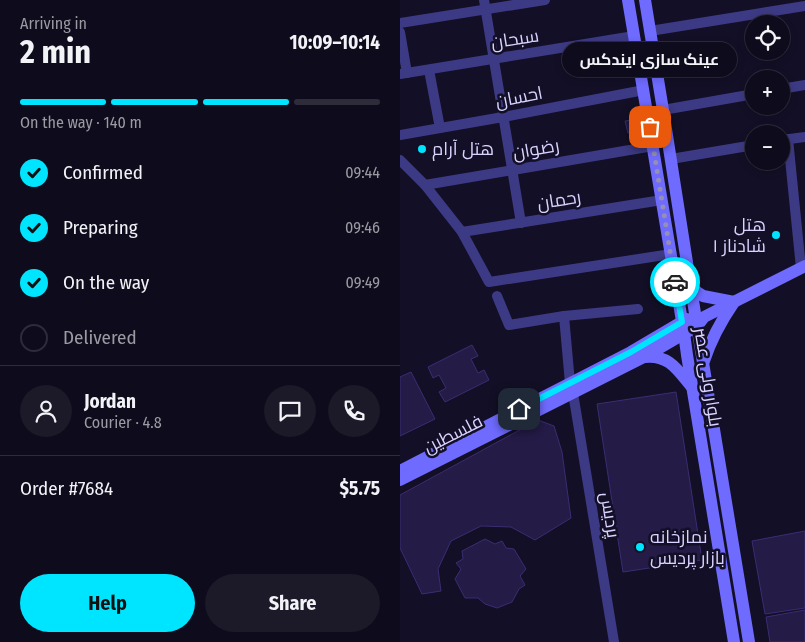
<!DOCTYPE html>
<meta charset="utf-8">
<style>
:root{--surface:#0e0b1c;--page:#1c1929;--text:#f1f3f6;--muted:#9b9ba3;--line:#2e2b3b;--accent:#00e5ff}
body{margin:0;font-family:"Fira Sans Condensed",Cairo,sans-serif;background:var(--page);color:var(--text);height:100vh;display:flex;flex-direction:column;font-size:19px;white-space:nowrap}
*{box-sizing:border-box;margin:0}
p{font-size:16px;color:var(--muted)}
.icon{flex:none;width:28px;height:28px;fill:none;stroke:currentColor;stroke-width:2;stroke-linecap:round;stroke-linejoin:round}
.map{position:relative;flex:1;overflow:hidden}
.panel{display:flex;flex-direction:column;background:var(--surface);width:400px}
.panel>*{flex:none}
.tools{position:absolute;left:345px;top:15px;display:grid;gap:10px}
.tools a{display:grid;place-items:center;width:45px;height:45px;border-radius:50%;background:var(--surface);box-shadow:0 2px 8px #0003,0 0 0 1px var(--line);font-size:25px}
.pin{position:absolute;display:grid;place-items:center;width:42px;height:42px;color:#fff;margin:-21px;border-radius:10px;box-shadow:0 2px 8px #0006}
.courier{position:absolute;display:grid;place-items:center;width:50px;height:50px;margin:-25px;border:4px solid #00e5ff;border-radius:50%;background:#fff;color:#222;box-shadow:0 1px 6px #0007}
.bubble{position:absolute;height:35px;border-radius:18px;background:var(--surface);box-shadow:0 2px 8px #0003,0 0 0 1px var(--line);font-size:16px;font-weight:700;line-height:35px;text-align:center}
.summary em{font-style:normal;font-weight:700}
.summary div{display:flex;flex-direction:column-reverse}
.summary{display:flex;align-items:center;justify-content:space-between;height:85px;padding:0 20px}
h1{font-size:32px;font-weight:700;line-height:38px}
.bar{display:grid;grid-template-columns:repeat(4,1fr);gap:8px 5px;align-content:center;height:60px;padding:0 20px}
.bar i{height:6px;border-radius:4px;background:var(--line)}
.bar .on{background:var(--accent)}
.bar p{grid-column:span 4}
.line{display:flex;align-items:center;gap:12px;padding:0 20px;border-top:1px solid var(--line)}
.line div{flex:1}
.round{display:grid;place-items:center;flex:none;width:52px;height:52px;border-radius:26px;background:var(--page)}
ol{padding:0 20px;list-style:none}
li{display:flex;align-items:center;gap:15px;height:55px}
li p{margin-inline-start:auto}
li .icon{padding:5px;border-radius:50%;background:var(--accent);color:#111;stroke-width:4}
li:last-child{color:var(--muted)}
li i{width:28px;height:28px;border:2px solid var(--line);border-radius:50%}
.button{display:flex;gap:10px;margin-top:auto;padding:10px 20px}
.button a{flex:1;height:58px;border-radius:30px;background:var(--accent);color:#111;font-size:20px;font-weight:700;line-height:58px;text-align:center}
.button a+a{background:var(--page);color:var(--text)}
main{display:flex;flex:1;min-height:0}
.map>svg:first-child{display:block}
.building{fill:#241b47;stroke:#3b2d73}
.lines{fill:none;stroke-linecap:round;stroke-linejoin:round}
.minor{stroke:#3d3a85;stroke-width:10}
.secondary{stroke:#6f6bff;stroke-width:12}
.done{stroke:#948fb3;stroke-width:5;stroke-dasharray:0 9}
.route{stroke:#00e5ff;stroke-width:6}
.poi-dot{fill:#00e5ff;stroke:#130f26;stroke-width:2}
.labels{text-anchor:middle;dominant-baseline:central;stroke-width:5;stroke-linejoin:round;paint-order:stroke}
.street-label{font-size:18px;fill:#d9d4ff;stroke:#130f26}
.poi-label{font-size:18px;fill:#d9d4ff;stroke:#130f26;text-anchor:start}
</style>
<main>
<section class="panel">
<div class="summary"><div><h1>2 min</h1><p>Arriving in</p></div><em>10:09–10:14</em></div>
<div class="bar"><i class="on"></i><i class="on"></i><i class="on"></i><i></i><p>On the way · 140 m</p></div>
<ol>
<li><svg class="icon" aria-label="check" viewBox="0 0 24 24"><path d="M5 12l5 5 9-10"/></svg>Confirmed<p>09:44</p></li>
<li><svg class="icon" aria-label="check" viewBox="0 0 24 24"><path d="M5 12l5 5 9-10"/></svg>Preparing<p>09:46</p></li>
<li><svg class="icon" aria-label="check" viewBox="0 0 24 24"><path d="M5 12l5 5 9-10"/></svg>On the way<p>09:49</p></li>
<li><i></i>Delivered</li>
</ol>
<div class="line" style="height:90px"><a class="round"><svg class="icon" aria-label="person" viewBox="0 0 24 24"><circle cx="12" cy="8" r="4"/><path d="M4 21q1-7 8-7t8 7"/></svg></a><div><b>Jordan</b><p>Courier · 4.8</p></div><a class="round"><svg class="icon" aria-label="chat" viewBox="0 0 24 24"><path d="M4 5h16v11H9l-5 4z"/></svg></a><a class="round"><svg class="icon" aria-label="phone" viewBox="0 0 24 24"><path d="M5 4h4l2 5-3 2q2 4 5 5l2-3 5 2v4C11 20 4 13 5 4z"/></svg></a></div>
<div class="line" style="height:65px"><div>Order #7684</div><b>$5.75</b></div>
<div class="button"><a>Help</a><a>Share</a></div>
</section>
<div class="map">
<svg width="405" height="642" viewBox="0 0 405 642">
<rect width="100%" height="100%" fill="#130f26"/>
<g class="building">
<path d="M232,120l2,12 -6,1 -3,-12z"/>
<path d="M72,345l6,11 -7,3 7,14 6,-3 5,10 -44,22 -6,-10 7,-4 -7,-13 -6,3 -5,-11z"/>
<path d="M11,372l24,47 -35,17v-59z"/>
<path d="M276,392l26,168 -79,12 -26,-168z"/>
<path d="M138,420l16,6 8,26 9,66 -36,22 -24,-13 -30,-1 -30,15 -13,28 3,22 -19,3 -22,-46v-53z"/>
<path d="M405,531v77l-40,6 -13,-73z"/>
<path d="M85,539l10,5 7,-3 4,7 8,1 12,20 -6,7 5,9 -6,4 -7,13 -15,6 -12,-4 -7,-6h-13l-10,-19 6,-10 -5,-6 7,-4 -1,-8z"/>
<path d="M405,610v32h-35l-4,-25z"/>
</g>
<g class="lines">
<g class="minor">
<path d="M84,0l37,223"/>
<path d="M0,23l145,-23"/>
<path d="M250,31l155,-25"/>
<path d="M0,32l7,41"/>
<path d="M29,70l11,58"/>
<path d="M0,74l234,-38"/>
<path d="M381,89l24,-4"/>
<path d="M263,110l91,-16"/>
<path d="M0,135l103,-18 141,-27"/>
<path d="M388,139l13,129"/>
<path d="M382,140l23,-3"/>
<path d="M271,159l83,-14"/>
<path d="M0,160l25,25 37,47 27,50 182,-28"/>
<path d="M25,185l228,-39"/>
<path d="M62,232l200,-32"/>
<path d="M97,296l12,29 55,-9 74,-7"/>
<path d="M164,316l6,67"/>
<path d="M173,393l41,249"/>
</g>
<g class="secondary">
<path d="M228,0l56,333 3,22 47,287"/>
<path d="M245,0l18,110 34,216 52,316"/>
<path d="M291,288l12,8 31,6c-13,19 -23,37 -30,59"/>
<path d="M244,357c24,-3 33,12 47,29"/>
<path d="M0,471l231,-119 56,-33"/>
<path d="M0,480l244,-123 53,-31 7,-9 101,-51"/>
</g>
</g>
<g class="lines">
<path class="done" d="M250,127l25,155"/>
<path class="route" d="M119,409l112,-57 51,-30 -7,-40"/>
</g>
<g class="poi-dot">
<circle cx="22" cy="149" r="5"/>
<circle cx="376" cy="235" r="5"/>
<circle cx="240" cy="547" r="5"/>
</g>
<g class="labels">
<g class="street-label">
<text transform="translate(115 39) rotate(-9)">سبحان</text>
<text transform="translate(119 97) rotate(-11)">احسان</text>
<text transform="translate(136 149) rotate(-10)">رضوان</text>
<text transform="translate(159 200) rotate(-9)">رحمان</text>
<text transform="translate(308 377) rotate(81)">بلوار ولی عصر</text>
<text transform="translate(53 434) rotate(-27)">فلسطین</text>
<text transform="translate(210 515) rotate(81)">پردیس</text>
</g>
<g class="poi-label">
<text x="32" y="149">هتل آرام</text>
<text x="366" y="225" text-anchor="end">هتل<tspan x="366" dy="21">شادناز ۱</tspan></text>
<text x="250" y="537">نمازخانه<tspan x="250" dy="21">بازار پردیس</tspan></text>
</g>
</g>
</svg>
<div class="tools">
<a><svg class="icon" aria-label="locate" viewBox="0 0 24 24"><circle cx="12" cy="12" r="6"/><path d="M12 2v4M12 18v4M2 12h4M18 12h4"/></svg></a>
<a>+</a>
<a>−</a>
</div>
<div class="pin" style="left:250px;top:127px;background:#ea580c"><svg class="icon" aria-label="bag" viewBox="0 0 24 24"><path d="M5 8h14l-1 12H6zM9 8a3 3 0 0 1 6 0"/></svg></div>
<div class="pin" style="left:119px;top:409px;background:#1f2937"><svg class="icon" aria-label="home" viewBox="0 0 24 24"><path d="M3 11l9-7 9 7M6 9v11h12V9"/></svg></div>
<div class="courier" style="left:275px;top:282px"><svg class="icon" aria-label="car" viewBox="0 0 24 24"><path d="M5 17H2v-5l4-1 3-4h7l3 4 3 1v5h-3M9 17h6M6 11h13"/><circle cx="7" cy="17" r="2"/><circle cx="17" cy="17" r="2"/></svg></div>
<div class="bubble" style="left:162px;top:42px;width:175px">عینک سازی ایندکس</div>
</div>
</main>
